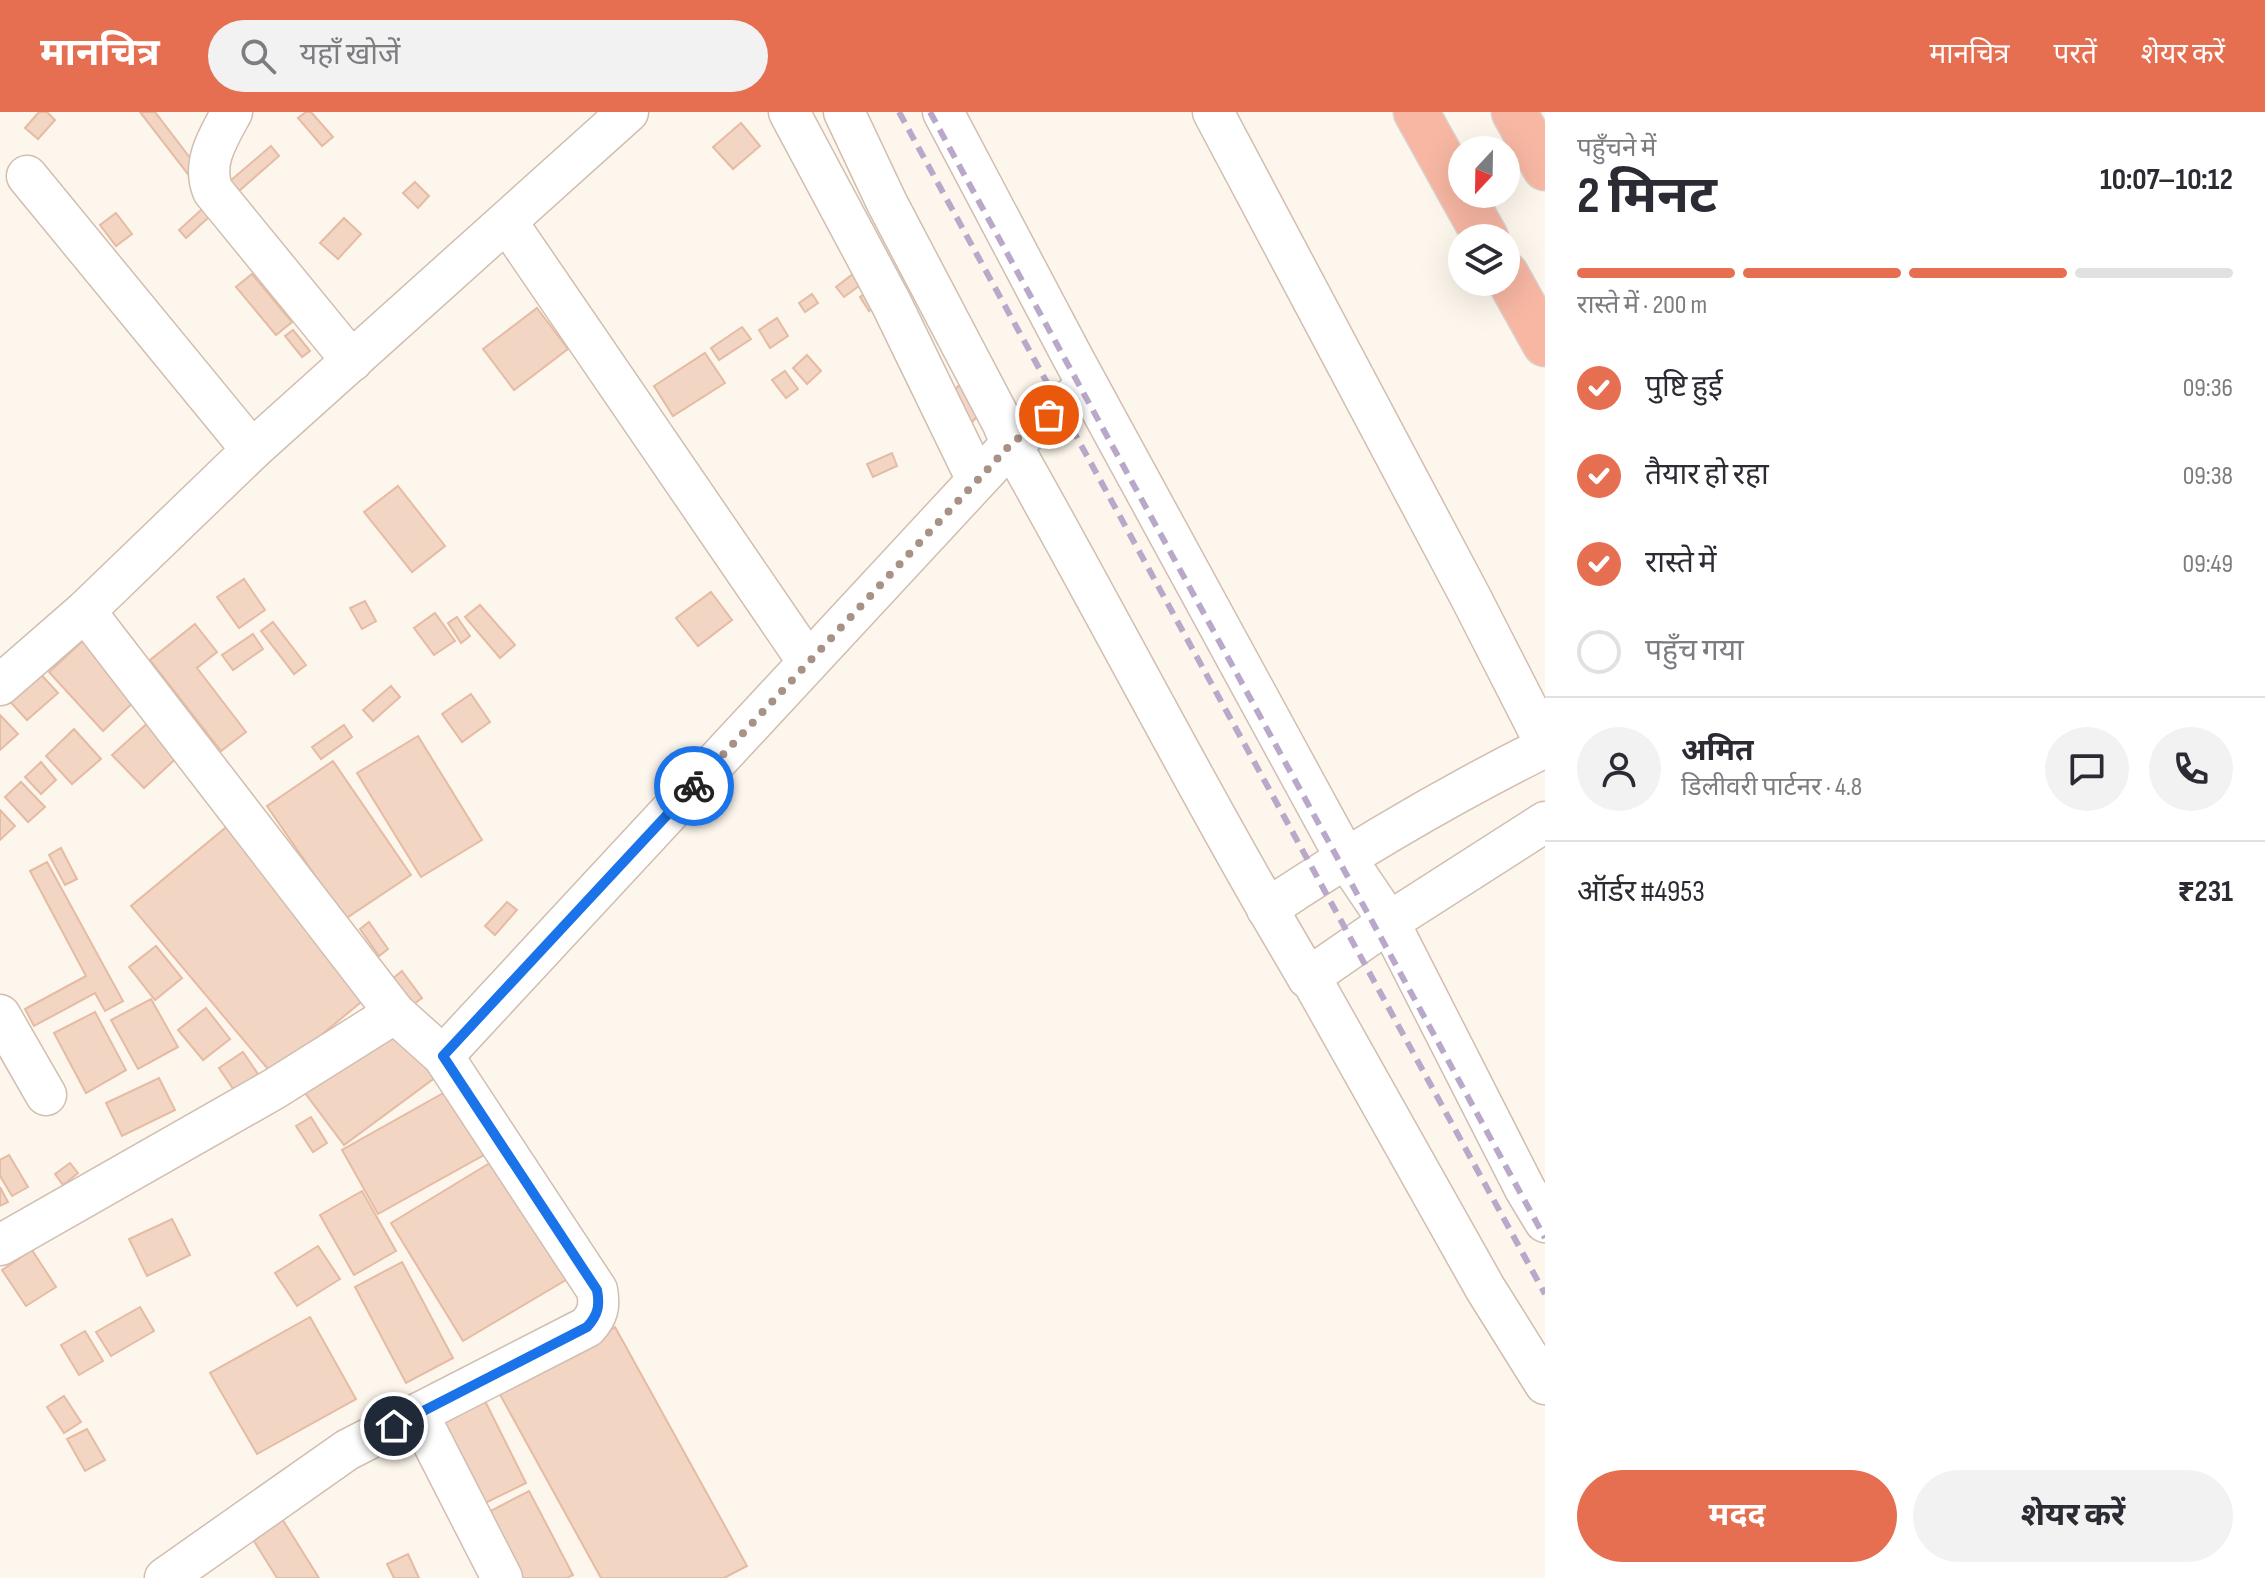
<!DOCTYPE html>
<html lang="hi">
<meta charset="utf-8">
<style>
:root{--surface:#fff;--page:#f2f2f3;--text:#2b2b33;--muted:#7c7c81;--line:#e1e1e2;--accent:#e76f51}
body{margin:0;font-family:"Sofia Sans Condensed","Noto Sans Devanagari",sans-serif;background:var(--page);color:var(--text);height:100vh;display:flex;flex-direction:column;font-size:30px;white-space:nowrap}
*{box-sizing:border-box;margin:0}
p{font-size:26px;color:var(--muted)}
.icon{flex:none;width:44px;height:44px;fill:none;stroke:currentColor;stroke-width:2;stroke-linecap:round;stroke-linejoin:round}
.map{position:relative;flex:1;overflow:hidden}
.panel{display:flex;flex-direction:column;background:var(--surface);width:720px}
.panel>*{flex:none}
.needle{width:52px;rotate:202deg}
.controls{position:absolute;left:1448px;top:24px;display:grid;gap:16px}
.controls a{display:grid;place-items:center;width:72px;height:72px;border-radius:50%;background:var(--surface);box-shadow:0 8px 32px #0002;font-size:40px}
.pin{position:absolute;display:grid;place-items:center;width:68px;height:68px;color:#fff;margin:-34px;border:4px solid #fff;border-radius:50%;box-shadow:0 2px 8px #0007}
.courier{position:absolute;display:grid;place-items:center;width:80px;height:80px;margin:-40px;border:6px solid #1a73e8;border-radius:50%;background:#fff;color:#222;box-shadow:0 2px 10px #0007}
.head em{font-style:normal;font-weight:700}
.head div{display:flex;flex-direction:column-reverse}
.head{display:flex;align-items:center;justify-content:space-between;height:136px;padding:0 32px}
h1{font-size:52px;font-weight:700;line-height:60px}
.bar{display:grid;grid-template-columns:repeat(4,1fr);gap:12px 8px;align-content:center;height:96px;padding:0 32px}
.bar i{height:10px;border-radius:6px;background:var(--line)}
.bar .active{background:var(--accent)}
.bar p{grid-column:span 4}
.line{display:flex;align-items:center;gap:20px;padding:0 32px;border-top:2px solid var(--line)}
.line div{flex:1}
.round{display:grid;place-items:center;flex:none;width:84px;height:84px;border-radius:42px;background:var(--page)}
ol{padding:0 32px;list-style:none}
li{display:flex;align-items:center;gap:24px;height:88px}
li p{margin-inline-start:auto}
li .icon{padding:8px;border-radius:50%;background:var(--accent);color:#fff;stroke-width:4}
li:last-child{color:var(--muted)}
li i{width:44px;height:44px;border:4px solid var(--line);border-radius:50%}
.button{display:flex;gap:16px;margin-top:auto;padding:16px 32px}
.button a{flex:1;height:92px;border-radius:48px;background:var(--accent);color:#fff;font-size:32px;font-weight:700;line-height:92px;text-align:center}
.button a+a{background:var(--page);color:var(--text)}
header{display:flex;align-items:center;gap:48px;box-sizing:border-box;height:112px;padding:0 40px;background:var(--accent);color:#fff}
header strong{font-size:38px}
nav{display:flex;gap:44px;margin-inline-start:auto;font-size:28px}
.search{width:560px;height:72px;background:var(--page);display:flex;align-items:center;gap:20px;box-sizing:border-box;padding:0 28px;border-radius:44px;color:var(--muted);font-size:30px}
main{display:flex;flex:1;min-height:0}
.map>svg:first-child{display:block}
.building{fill:#f3d5c3;stroke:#e6bba3;stroke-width:2}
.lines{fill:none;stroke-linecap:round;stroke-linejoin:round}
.minor-casing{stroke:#d1beb0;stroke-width:43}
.highway-casing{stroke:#dad1cd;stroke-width:47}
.minor{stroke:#fff;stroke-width:40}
.highway{stroke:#f7b7a3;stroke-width:44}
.rail{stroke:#b9a8c9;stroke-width:6;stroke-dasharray:12 8;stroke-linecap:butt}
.done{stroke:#a89285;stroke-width:8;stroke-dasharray:0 14.4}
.route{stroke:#1a73e8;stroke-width:10}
</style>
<header>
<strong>मानचित्र</strong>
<div class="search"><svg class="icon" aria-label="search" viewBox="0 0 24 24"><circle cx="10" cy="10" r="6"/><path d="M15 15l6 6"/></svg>यहाँ खोजें</div>
<nav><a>मानचित्र</a><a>परतें</a><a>शेयर करें</a></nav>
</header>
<main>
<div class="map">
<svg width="1545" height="1466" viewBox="0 0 1545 1466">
<rect width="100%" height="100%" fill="#fdf6ec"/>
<g class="building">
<path d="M39,0h8l8,8 -17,19 -13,-11z"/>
<path d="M140,0h15l45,59 -9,7z"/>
<path d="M306,0h5l22,25 -11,9 -24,-28z"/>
<path d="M741,11l19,23 -27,23 -20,-22z"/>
<path d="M271,34l8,10 -40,35 -9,-10z"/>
<path d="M415,70l14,14 -11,12 -15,-15z"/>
<path d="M212,88l7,8 -33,30 -7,-8z"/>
<path d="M116,101l16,21 -16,12 -16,-21z"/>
<path d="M344,106l17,16 -23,25 -18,-16z"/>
<path d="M862,155l8,11 -26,19 -8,-10z"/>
<path d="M252,162l40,48 -16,13 -40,-48z"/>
<path d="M871,177l10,14 -12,8 -9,-14z"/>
<path d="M812,182l6,9 -13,9 -6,-9z"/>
<path d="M537,196l31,41 -54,41 -31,-41z"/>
<path d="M777,206l11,18 -18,12 -11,-18z"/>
<path d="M742,215l9,12 -32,21 -8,-12z"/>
<path d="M293,218l17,21 -8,6 -17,-21z"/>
<path d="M705,241l20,30 -52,33 -19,-30z"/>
<path d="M807,243l14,16 -14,13 -14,-16z"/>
<path d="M785,259l13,18 -12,9 -14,-18z"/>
<path d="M963,268l26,22 -20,24 -26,-21z"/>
<path d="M892,341l5,13 -24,11 -6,-13z"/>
<path d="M398,374l47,60 -33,26 -48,-60z"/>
<path d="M244,467l21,31 -26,18 -22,-31z"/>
<path d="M711,480l21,28 -34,26 -22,-28z"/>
<path d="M365,489l11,20 -14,8 -12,-21z"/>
<path d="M480,493l35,40 -15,13 -35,-41z"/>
<path d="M435,501l20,28 -21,14 -20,-27z"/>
<path d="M457,505l13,19 -9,7 -13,-20z"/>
<path d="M273,510l33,43 -12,9 -33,-43z"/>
<path d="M195,512l22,28 -20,16 49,64 -25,19 -71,-91z"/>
<path d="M253,522l10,15 -30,21 -11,-15z"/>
<path d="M87,525l54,58 -38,36 -54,-59z"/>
<path d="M35,556l23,25 -31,27 -22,-24z"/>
<path d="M391,574l9,11 -27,24 -10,-11z"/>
<path d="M471,582l19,28 -28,20 -20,-28z"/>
<path d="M0,603l18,19 -18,16z"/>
<path d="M151,608l31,33 -38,35 -32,-33z"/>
<path d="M344,613l8,12 -31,22 -9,-12z"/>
<path d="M74,617l27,30 -29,25 -26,-28z"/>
<path d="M418,624l64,104 -61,37 -64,-104z"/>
<path d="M333,649l78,114 -66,44 -78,-113z"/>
<path d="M41,650l15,18 -15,14 -16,-17z"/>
<path d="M21,670l24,25 -17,15 -23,-25z"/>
<path d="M0,698l15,16 -15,14z"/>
<path d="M230,712l142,169 -99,82 -142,-169z"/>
<path d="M61,736l16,31 -12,6 -16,-30z"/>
<path d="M47,750l76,139 -18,10 -10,-18 -61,33 -9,-17 61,-33 -56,-105z"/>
<path d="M507,790l10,8 -22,25 -10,-9z"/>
<path d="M369,810l19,27 -9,7 -19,-27z"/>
<path d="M156,834l26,32 -27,22 -26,-33z"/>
<path d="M402,859l20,27 -11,8 -19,-27z"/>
<path d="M151,887l27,48 -40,22 -27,-49z"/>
<path d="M206,896l24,31 -27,21 -25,-30z"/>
<path d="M95,900l31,58 -40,23 -32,-60z"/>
<path d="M396,913l40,52 -92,68 -39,-52z"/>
<path d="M243,940l15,22 -24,16 -15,-22z"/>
<path d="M159,966l16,32 -53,26 -16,-33z"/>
<path d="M454,975l37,64 -113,63 -36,-64z"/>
<path d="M311,1005l16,26 -14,9 -17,-26z"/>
<path d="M9,1043l19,32 -16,9 -12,-20v-16z"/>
<path d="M498,1046l73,119 -108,64 -72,-118z"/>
<path d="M70,1051l8,10 -15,12 -8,-11z"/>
<path d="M0,1075l8,15 -8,4z"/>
<path d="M362,1079l34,60 -42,24 -34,-60z"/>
<path d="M172,1107l18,36 -43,21 -18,-37z"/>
<path d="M318,1134l22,33 -43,27 -22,-33z"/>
<path d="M32,1138l24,37 -30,19 -24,-36z"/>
<path d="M402,1150l51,96 -47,25 -51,-96z"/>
<path d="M140,1195l14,24 -43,25 -15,-24z"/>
<path d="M310,1205l46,82 -99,55 -47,-81z"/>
<path d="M615,1215l132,239 -23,12h-123l-103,-187z"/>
<path d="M85,1219l18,30 -24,14 -18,-30z"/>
<path d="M480,1279l46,92 -51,25 -46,-92z"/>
<path d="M64,1284l17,26 -17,11 -17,-26z"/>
<path d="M87,1317l18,31 -20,11 -18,-32z"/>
<path d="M529,1379l44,84 -6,3h-50l-34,-63z"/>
<path d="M279,1402l40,64h-42l-28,-45z"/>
<path d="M408,1442l11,24h-25l-7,-14z"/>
</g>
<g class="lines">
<defs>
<g id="minor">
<path d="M232,0c-13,24 -31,51 -19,79l139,170"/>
<path d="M789,0l102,191 86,177"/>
<path d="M844,0l43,91 116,221 8,20c100,177 193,359 297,534l5,4 172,306 60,96"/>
<path d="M943,0l130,246 272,499 44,65 136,267 20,33"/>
<path d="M1213,0l258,486 74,145"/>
<path d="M27,64l225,274"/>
<path d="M507,110l301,440"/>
<path d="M85,499l310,402 48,43 154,234c3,16 1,25 -10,37l-240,123 -182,128"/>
<path d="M0,573l85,-74 167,-161 376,-338"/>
<path d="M1267,797c90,-60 182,-114 278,-162"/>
<path d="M1308,866l81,-56 156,-100"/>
<path d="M0,903l46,80"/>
<path d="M443,944l568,-612 77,-58"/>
<path d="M0,1133l274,-156 121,-76"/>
<path d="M418,1302l84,164"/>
</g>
<g id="highway">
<path d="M1416,0l70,126"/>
<path d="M1514,0l31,56"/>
<path d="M1506,162l39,70"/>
</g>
</defs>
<use href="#minor" class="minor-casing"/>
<use href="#highway" class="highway-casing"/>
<use href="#minor" class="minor"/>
<use href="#highway" class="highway"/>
<g class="rail">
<path d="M899,0l646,1182"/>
<path d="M930,0l615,1126"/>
</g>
</g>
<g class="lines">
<path class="done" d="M694,674l317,-342 38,-29"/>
<path class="route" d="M394,1314l193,-99c11,-12 13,-21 10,-37l-154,-234 251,-270"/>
</g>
</svg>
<div class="controls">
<a><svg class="needle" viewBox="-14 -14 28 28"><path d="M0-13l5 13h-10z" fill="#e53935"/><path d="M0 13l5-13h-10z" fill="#7c7c81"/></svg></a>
<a><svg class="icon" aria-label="layers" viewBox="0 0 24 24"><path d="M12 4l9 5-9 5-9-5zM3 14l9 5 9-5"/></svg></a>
</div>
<div class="pin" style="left:1049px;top:303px;background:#ea580c"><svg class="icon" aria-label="bag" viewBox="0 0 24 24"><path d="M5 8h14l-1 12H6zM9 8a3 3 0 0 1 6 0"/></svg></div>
<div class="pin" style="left:394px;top:1314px;background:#1f2937"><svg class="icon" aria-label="home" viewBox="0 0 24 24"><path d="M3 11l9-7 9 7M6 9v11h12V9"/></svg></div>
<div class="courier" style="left:694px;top:674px"><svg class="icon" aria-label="bike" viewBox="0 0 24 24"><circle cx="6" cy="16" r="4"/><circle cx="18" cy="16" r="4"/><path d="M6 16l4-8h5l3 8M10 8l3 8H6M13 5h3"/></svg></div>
</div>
<section class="panel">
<div class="head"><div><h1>2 मिनट</h1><p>पहुँचने में</p></div><em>10:07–10:12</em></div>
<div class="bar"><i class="active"></i><i class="active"></i><i class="active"></i><i></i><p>रास्ते में · 200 m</p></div>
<ol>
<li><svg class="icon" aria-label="check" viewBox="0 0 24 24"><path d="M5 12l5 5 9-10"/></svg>पुष्टि हुई<p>09:36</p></li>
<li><svg class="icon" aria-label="check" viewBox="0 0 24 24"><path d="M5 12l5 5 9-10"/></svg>तैयार हो रहा<p>09:38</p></li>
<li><svg class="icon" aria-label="check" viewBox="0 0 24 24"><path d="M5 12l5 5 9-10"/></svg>रास्ते में<p>09:49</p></li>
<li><i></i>पहुँच गया</li>
</ol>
<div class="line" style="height:144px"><a class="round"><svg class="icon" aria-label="person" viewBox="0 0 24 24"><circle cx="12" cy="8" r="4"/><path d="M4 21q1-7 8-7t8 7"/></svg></a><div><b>अमित</b><p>डिलीवरी पार्टनर · 4.8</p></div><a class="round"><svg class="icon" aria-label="chat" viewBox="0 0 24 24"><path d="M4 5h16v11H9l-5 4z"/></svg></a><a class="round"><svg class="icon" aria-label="phone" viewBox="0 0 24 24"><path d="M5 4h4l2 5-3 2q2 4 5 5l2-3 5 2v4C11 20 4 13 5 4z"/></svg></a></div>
<div class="line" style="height:104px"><div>ऑर्डर #4953</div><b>₹231</b></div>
<div class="button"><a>मदद</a><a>शेयर करें</a></div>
</section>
</main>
